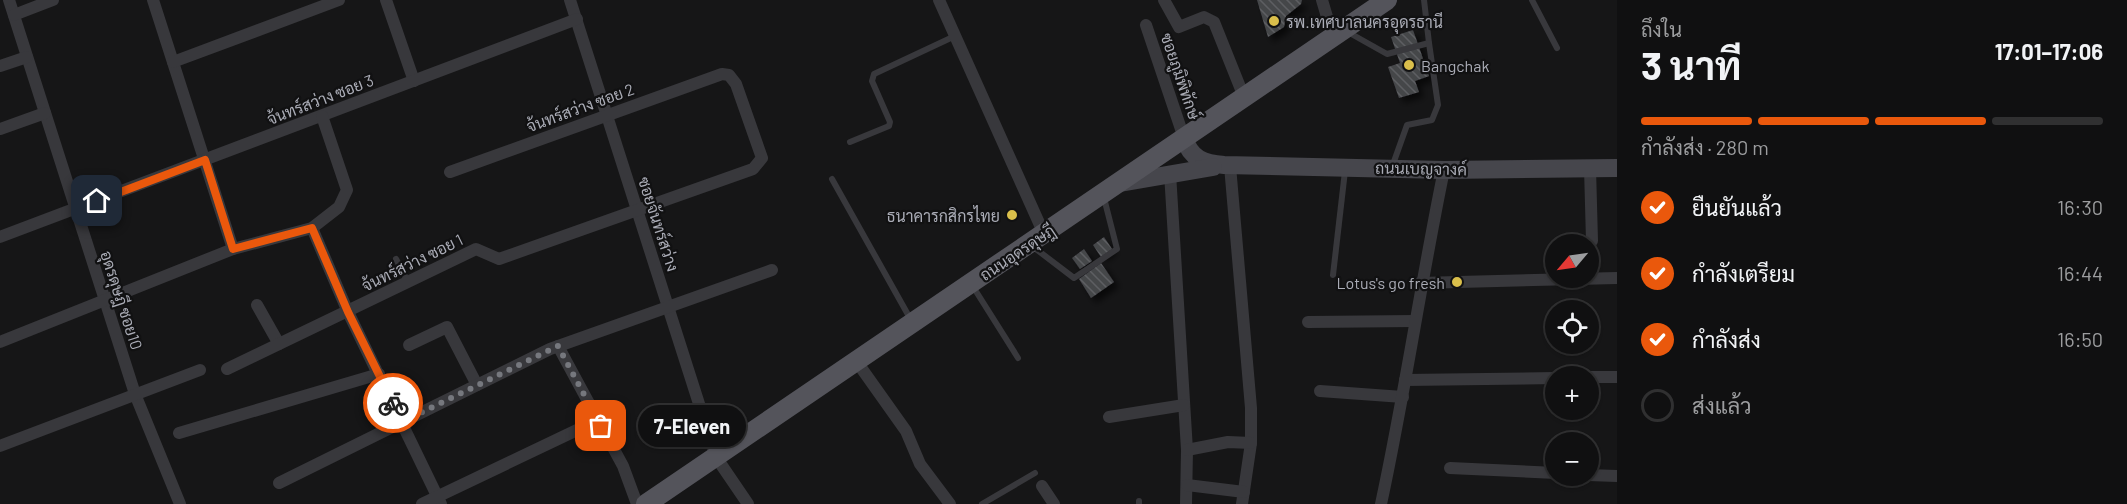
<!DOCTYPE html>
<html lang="th">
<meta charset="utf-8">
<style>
:root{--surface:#101011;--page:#19191a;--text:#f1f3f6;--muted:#9c9d9f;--line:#303031;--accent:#ea580c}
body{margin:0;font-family:Barlow,Sarabun,sans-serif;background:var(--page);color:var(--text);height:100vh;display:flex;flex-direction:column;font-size:22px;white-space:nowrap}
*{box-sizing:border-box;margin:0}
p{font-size:20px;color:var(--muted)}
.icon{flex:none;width:33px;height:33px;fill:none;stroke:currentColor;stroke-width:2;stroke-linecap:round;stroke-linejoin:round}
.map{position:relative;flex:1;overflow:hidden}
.details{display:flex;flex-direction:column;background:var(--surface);width:510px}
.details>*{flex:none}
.needle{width:39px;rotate:241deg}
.buttons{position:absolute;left:1545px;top:234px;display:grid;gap:12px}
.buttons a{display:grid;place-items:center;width:54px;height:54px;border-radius:50%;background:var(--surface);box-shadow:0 2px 4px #0004,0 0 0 2px var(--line);font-size:30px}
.pin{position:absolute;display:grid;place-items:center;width:51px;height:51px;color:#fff;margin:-26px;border-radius:12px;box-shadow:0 3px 9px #0006}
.courier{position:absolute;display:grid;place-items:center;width:60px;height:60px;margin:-30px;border:4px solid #ea580c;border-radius:50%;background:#fff;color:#222;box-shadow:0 2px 8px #0007}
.bubble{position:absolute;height:42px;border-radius:21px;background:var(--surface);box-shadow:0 2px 4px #0004,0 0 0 2px var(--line);font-size:20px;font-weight:700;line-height:42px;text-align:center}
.overview em{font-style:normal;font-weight:700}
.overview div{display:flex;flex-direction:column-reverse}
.overview{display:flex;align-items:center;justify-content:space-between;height:102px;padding:0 24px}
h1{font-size:39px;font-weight:700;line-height:45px}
.bar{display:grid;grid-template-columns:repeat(4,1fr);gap:9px 6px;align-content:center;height:72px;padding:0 24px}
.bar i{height:8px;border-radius:4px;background:var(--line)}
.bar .selected{background:var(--accent)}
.bar p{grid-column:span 4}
ol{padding:0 24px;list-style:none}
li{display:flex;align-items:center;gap:18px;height:66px}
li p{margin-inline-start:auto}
li .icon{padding:6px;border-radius:50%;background:var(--accent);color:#fff;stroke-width:4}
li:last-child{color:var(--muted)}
li i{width:33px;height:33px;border:3px solid var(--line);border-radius:50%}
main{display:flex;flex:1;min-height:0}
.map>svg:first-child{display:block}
.building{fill:url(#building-back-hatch);filter:url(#shadow)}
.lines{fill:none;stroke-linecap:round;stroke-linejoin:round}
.lane{stroke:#38383c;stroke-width:6}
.street{stroke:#38383c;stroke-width:12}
.secondary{stroke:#46464c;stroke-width:18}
.primary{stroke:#54545b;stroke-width:20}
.done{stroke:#76787e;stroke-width:6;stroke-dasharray:0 10.8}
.route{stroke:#ea580c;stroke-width:8}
.poi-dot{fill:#dabf4b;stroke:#111112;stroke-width:2}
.labels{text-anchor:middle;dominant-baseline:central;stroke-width:4.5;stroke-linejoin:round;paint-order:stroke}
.poi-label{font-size:16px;fill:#aaacb6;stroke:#111112;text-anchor:start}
.street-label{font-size:16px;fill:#aaacb6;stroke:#111112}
</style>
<main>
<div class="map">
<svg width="1617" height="504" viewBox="0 0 1617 504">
<defs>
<pattern id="building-back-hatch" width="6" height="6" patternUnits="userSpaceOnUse" patternTransform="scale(1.5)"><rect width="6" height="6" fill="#45464a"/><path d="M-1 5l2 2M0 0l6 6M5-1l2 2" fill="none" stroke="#5d5e62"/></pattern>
<filter id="shadow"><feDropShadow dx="5" dy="5" stdDeviation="3" flood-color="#0009"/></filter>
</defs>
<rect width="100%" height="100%" fill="#161617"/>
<g class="building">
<path d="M1257,0h45l-1,4 -15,12 -2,11 -16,10z"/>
<path d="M1413,30l16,46 -14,5 4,11 -20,6 -11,-31 12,-4 -9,-26z"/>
<path d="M1104,237l8,12 -11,8 -8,-12z"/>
<path d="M1084,249l8,12 -12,8 -8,-11z"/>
<path d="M1101,263l13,19 -23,16 -12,-19z"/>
</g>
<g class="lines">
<g class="lane">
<path d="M1532,0l25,48"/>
<path d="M1346,31l41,23 42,-11 -5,-43"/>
<path d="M850,142l39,-16 1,-4 -18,-41 2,-7 81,-38"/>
<path d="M1392,167l15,-42 25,-5 6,-15 -9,-62"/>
<path d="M832,179l79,141"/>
<path d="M1032,246l42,32 43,-29 -13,-51"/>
<path d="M396,259l12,23"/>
<path d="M1333,275l12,-104"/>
<path d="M972,285l46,73"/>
<path d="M982,504l53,-31"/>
<path d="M1139,504v-3"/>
</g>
<g class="street">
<path d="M9,0l126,394 45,110"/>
<path d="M153,0l80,249"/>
<path d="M386,0l28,81"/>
<path d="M570,0l146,457 32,47"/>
<path d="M939,0l105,234"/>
<path d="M1164,0l15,27 25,-10 10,5 30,75"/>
<path d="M1322,0l11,37"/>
<path d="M14,15l39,-15"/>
<path d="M1146,25l38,113"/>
<path d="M173,62l166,-62"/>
<path d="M0,66l27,-9"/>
<path d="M0,129l45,-16"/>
<path d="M1230,166l21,242v35l-9,61"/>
<path d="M1590,168l2,73"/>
<path d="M1170,173l17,277 -1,54"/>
<path d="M312,228l36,84 93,192"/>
<path d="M0,237l577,-218"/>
<path d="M1420,283l197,-5"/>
<path d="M257,305l22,39"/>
<path d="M1308,322l107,-1"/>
<path d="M0,342l233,-93 79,-21 27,-21 8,-17 -25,-74"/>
<path d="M409,345l38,-18 30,58"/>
<path d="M558,346l65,120 14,38"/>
<path d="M857,362l49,69 14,33 30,40"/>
<path d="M227,369l249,-120 23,10 254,-90 9,-11 -26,-74 -7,-9 -7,-1 -272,98"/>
<path d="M1588,377h29"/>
<path d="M1405,380l151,-2"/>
<path d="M1320,391l83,6"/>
<path d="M1109,417l75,-12"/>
<path d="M179,433l200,-59"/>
<path d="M0,446l200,-76"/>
<path d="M1187,450l41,-8 23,1"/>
<path d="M1450,468l106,5"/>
<path d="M1588,475l29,1"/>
<path d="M279,483l271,-134 222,-79"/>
<path d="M1187,485l57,7"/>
<path d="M1042,486l12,18"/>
<path d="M422,504l176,-84"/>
<path d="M1381,504c24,-111 40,-223 63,-334"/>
</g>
<g class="secondary">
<path d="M1184,138c7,21 19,25 40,27l220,5 173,-2"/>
<path d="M1120,183l93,-16"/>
</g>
<path class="primary" d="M646,504l741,-504"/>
</g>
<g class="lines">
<path class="done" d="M393,403l9,19 156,-76 43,80"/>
<path class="route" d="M97,201l108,-41 28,89 79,-21 36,84 45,91"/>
</g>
<g class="poi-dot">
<circle cx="1274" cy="21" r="6"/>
<circle cx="1409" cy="65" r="6"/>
<circle cx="1012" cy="215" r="6"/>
<circle cx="1457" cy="282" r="6"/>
</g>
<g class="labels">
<g class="poi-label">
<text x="1286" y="21">รพ.เทศบาลนครอุดรธานี</text>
<text x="1421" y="65">Bangchak</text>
<text x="1000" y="215" text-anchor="end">ธนาคารกสิกรไทย</text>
<text x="1445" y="282" text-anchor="end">Lotus's go fresh</text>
</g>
<g class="street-label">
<text transform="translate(1181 76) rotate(71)">ซอยภูมิพิทักษ์</text>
<text transform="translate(320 99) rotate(-21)">จ้นทร์สว่าง ซอย 3</text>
<text transform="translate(580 107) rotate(-20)">จ้นทร์สว่าง ซอย 2</text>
<text transform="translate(1421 168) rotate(1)">ถนนเบญจางค์</text>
<text transform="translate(659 224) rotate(72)">ซอยจันทร์สว่าง</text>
<text transform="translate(1017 252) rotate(-34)">ถนนอุดรดุษฎี</text>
<text transform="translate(412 262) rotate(-26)">จ้นทร์สว่าง ซอย 1</text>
<text transform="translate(122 300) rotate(72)">อุดรดุษฎี ซอย10</text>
</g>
</g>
</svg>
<div class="buttons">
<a><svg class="needle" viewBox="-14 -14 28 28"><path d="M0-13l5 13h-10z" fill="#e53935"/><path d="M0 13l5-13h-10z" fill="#9c9d9f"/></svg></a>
<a><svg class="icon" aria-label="locate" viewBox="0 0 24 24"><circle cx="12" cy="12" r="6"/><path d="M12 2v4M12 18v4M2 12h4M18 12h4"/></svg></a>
<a>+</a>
<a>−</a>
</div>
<div class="pin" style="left:601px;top:426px;background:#ea580c"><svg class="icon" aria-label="bag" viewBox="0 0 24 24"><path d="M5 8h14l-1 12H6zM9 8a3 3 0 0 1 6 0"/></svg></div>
<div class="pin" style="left:97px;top:201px;background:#1f2937"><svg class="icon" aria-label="home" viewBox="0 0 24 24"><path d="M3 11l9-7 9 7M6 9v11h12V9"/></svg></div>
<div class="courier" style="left:393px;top:403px"><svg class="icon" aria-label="bike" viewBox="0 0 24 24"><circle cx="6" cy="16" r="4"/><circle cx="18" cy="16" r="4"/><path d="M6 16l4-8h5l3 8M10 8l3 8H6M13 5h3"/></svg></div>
<div class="bubble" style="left:638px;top:405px;width:108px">7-Eleven</div>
</div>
<section class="details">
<div class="overview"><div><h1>3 นาที</h1><p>ถึงใน</p></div><em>17:01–17:06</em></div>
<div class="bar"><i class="selected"></i><i class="selected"></i><i class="selected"></i><i></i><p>กำลังส่ง · 280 m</p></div>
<ol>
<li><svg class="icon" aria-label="check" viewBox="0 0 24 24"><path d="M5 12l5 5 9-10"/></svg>ยืนยันแล้ว<p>16:30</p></li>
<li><svg class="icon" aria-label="check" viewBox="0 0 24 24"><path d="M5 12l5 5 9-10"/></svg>กำลังเตรียม<p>16:44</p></li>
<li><svg class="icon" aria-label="check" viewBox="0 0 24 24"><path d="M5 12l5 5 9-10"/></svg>กำลังส่ง<p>16:50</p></li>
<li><i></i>ส่งแล้ว</li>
</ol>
</section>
</main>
